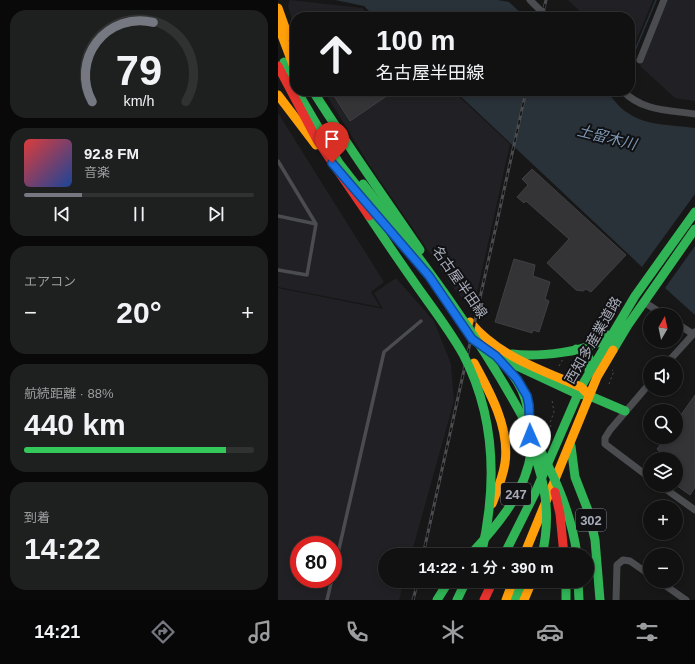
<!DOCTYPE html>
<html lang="ja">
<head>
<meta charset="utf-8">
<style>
  :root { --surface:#111; --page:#1e1f1f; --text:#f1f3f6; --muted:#9c9d9f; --line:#303131; --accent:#757880 }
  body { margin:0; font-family:Arial,"Noto Sans JP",sans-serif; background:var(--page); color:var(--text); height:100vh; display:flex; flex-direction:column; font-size:15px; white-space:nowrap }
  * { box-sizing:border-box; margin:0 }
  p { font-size:13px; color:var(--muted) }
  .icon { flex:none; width:22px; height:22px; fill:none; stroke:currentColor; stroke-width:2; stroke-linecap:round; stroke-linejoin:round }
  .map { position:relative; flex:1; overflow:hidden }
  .details { display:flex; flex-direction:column; gap:10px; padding:10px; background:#090909; width:278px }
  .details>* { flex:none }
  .banner { position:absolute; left:12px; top:12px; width:345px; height:84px; border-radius:16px; box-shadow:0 2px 6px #0003,0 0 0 1px var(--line); background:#111; color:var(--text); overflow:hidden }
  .needle { width:26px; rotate:9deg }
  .controls { position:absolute; left:365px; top:308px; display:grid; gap:8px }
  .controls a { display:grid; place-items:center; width:40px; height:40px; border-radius:50%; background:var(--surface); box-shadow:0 2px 6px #0003,0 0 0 1px var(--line); font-size:20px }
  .speed { position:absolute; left:12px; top:536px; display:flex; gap:8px; font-size:20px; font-weight:700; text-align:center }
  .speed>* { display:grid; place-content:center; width:52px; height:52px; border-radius:50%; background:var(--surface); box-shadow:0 2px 6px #0003,0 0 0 1px var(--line); line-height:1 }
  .speed .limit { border:6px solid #d22; background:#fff; color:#111 }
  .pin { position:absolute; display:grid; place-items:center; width:34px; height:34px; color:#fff; margin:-41px -17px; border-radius:50% 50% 50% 0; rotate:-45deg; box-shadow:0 0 4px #0007 }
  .pin .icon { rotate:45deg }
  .me { position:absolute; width:44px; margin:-22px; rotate:359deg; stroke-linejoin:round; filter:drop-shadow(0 0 3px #0008) }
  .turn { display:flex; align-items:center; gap:14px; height:84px; padding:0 20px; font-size:18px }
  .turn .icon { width:52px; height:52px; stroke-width:2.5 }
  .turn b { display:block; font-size:28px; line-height:34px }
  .big { font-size:30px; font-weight:600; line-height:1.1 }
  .details .widget { flex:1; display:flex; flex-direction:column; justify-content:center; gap:6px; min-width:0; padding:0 14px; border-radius:16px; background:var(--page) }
  .details .dial { align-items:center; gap:0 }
  .dial svg { height:104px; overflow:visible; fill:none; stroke:var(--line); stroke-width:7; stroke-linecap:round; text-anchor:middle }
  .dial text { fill:var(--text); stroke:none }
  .song { display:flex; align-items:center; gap:12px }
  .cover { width:48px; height:48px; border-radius:6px; background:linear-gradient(135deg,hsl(0 70% 55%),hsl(220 70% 35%)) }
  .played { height:4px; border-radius:2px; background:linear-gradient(90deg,var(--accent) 25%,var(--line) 25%) }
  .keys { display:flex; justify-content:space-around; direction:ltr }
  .heat { display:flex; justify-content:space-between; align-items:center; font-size:22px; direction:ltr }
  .charge { height:6px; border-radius:3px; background:linear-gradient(90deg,#34c759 88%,var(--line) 0) }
  .trip { position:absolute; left:100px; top:548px; width:216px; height:40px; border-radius:20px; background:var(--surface); box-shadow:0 2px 6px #0003,0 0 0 1px var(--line); font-weight:600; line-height:40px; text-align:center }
  .tab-bar { display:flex; height:64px; justify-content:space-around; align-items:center; background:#070707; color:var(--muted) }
  .tab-bar .icon { width:28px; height:28px }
  .tab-bar .selected { color:var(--accent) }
  .tab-bar b { font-size:18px; color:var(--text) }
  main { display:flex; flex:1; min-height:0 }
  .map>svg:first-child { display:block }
  .built { fill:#212024; fill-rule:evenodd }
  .water { fill:#293139 }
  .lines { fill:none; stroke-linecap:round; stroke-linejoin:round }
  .stream { stroke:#293139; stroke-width:1.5 }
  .building { fill:#343437; stroke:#3f4043 }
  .path { stroke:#4d4e51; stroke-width:1; stroke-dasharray:2 3; stroke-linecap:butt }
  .lane { stroke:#4a4c50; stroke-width:3.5 }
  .street { stroke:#4a4c50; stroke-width:7 }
  .fast { stroke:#30b455; stroke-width:9 }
  .slow { stroke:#ff9f0a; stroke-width:9 }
  .jam { stroke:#e5322d; stroke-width:9 }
  .rail-casing { stroke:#4a4c4f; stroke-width:3 }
  .rail { stroke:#111113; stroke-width:1.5; stroke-dasharray:4.5; stroke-linecap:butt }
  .fast-bridge { stroke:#30b455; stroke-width:9 }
  .jam-bridge { stroke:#e5322d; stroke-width:9 }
  .route-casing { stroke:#114b97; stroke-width:10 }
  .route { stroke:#1a73e8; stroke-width:7 }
  .labels { text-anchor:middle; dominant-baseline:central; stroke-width:4; stroke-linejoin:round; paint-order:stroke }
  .shield { fill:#111113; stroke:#7a7e86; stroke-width:1 }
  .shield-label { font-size:13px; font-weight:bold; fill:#a7acb8 }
  .street-label { font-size:14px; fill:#a7acb8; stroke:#111113 }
  .water-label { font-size:15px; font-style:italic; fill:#7d98b4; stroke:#111113 }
</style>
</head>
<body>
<main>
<section class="details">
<div class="widget dial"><svg viewBox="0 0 100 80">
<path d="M14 69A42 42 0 1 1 86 69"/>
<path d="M14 69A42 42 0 0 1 61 8" stroke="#757880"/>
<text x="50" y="56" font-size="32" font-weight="700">79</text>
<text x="50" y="72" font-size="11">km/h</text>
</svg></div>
<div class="widget">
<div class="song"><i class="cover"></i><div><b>92.8 FM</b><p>音楽</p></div></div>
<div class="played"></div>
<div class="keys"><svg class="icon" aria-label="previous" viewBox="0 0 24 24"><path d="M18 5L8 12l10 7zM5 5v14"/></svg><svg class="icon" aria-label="pause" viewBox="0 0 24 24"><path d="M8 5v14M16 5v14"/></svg><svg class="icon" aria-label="next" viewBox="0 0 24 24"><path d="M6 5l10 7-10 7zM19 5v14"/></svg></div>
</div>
<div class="widget"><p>エアコン</p>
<div class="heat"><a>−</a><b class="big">20°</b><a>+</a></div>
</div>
<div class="widget"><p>航続距離 · 88%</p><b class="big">440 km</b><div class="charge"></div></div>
<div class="widget"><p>到着</p><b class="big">14:22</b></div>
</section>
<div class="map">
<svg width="417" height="600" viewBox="0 0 417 600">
  <rect width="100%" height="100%" fill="#171717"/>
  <path class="built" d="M12 0 84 8 94 17H17V29L10 6Z
    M290 0H375L352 56V17H308Z
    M390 0H417V101L397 98 362 66Z
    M46 91H175L232 144 195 311 177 290 90 163Z
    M0 113 106 282 93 292 102 307 0 287Z
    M118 278 156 321 173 364 176 401 133 555H107V581H126L121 600H0V288L105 309 96 293ZM21 545H55V579H21Z"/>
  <path class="water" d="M57 0H220L231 2 247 17H97L86 6Z
    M177 91H328C335 98 341 108 350 113 368 126 396 125 417 128V194L364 267Z
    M417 246V315L387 288Z"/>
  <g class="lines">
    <path class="stream" d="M353 60 378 0"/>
  </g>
  <path class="building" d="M53 91H116L72 121Z
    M254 169 348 255 313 292 308 289 305 291 298 290 269 263 291 239 248 201 246 203 239 197 250 185 244 179Z
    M236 259 257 265 255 276 272 282 267 299 271 301 261 332 255 330 254 333 217 322Z
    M417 395V487L412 495 398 485V459H381L384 454 379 449 388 437H398V422Z"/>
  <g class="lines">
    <path class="path" d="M281 366 285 359
      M331 384 336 371 334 370
      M273 427 272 423 276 412 274 400"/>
    <path class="lane" d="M0 161 38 224
      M0 216 38 224 29 275 0 270
      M55 575 106 352 143 321
      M49 600 54 579"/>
    <path class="street" d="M252 0 269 17
      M362 60 386 0
      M345 91C364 111 390 110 417 114
      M366 302 386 315
      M398 323 415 334
      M389 363 417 332
      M372 383 332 430 327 438V444L372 478
      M382 485 417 510
      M381 581 408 600
      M338 600 339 565 345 560 352 561 372 575"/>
    <path class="fast" d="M6 62 17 87
      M19 91 61 163 89 199
      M35 91C69 145 106 197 142 250
      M81 194 127 248
      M298 349C310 352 314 359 311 371
      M335 350 350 325 417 229
      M234 354C256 357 315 353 330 335
      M220 357 299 394 309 395
      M312 396 347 411
      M293 446 297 477 311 513 317 540 322 600
      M192 555C219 526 248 492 253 452 254 445 252 438 252 431 251 397 242 380 218 356
      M226 555 257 493 303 387 357 296 417 212
      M288 581V600
      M300 581 301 600
      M159 600 171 581
      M179 600 188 581
      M237 600 244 581"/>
    <path class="slow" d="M0 8 10 36
      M0 25 17 70
      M0 95 38 145
      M192 322C220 356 263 370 303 387L309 393
      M196 363C212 392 232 428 227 463 225 477 219 491 214 504
      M246 555 319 377 335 350
      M228 600 235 581
      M246 600 254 581"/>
    <path class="jam" d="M206 600 215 581"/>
    <g class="rail-casing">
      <path id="rail" d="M264 17 268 0
        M145 555 248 91
        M135 600 140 581"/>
    </g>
    <use href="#rail" class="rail"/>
    <path class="fast-bridge" d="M85 184C145 262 205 341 251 429 273 469 293 509 299 555
      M91 216C107 240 124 265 141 289 156 310 172 331 185 354 218 417 219 487 203 555
      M254 448C268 484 273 517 264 555"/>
    <path class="jam-bridge" d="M0 66 39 140 91 216
      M277 492 282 514 286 555"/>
  </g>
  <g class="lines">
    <g class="route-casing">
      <path id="route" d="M54 163 151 276 194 339 218 356 239 379 249 396 251 405 252 436"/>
    </g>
    <use href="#route" class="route"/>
  </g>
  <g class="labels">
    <g class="shield">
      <rect x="223" y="483" width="30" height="22" rx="3"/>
      <rect x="298" y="509" width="30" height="22" rx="3"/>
    </g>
    <g class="shield-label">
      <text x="238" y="494">247</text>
      <text x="313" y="520">302</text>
    </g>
    <g class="street-label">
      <text transform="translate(182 282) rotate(55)">名古屋半田線</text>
      <text transform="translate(315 340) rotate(-60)">西知多産業道路</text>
    </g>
    <g class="water-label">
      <text transform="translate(329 137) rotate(14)">土留木川</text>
    </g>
  </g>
</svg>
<div class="controls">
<a><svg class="needle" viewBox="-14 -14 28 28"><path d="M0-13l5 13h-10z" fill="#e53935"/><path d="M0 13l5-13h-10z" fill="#9c9d9f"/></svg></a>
<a><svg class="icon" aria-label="sound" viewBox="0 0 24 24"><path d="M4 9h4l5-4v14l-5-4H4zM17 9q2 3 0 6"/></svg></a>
<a><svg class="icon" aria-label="search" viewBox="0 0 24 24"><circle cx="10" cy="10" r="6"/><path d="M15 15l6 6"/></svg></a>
<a><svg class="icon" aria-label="layers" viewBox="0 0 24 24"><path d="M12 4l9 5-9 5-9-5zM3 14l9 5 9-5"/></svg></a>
<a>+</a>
<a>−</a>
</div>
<div class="speed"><div class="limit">80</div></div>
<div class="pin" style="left:54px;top:163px;background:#d93025"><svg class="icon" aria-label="arrive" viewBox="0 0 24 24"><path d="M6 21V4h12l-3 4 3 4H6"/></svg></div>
<svg class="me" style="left:252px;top:436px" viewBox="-20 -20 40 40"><circle r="19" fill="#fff"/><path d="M0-13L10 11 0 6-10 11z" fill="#1a73e8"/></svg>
<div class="trip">14:22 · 1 分 · 390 m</div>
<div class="banner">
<div class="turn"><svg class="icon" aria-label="ahead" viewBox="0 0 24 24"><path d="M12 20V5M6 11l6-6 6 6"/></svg><div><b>100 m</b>名古屋半田線</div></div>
</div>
</div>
</main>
<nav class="tab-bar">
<b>14:21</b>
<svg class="icon selected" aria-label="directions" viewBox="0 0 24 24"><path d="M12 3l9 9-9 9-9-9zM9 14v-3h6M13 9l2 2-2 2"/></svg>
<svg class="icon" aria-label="music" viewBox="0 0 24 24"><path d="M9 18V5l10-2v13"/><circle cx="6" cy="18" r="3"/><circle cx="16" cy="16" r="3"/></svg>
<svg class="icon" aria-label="phone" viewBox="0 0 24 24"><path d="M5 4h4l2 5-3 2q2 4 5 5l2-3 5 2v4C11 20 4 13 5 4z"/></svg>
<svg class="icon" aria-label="climate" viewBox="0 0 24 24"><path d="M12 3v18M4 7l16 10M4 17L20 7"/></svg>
<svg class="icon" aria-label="car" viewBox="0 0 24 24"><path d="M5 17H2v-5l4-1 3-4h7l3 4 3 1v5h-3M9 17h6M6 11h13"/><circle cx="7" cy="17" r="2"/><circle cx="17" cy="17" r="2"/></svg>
<svg class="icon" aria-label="filters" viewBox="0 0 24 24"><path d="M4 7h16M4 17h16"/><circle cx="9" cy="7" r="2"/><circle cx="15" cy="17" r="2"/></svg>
</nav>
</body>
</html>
